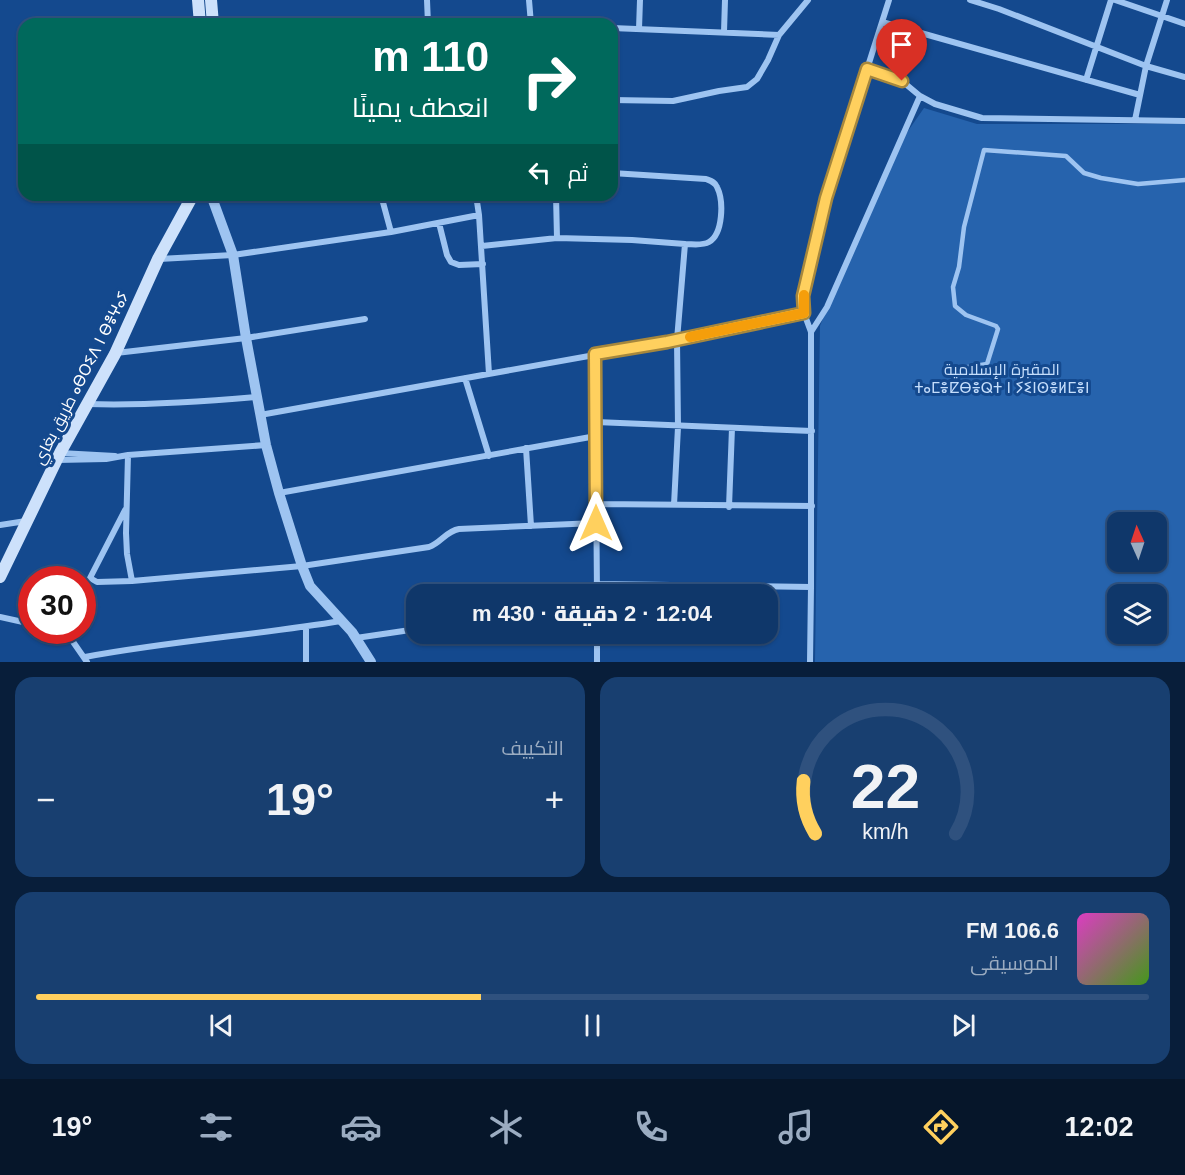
<!DOCTYPE html>
<html lang="ar">
<head>
<meta charset="utf-8">
<style>
  :root { --surface:#0f376a; --page:#183f70; --text:#f1f3f6; --muted:#9bacc1; --line:#2f517e; --accent:#ffd05e }
  body { margin:0; font-family:Helvetica,Cairo,"Noto Sans Tifinagh",sans-serif; background:var(--page); color:var(--text); direction:rtl; height:100vh; display:flex; flex-direction:column; font-size:22px; white-space:nowrap }
  * { box-sizing:border-box; margin:0 }
  p { font-size:20px; color:var(--muted) }
  .icon { flex:none; width:33px; height:33px; fill:none; stroke:currentColor; stroke-width:2; stroke-linecap:round; stroke-linejoin:round }
  .map { position:relative; height:662px; overflow:hidden; direction:ltr }
  .panel { display:flex; flex-direction:column; gap:15px; padding:15px; background:#081e3a; flex:1 }
  .panel>* { flex:none }
  .banner { position:absolute; left:18px; top:18px; width:600px; height:183px; border-radius:18px; box-shadow:0 2px 4px #0004,0 0 0 2px var(--line); direction:rtl; background:#00695c; color:#fff; overflow:hidden }
  .needle { width:39px; rotate:357deg }
  .tools { position:absolute; left:1107px; top:512px; display:grid; gap:12px }
  .tools a { display:grid; place-items:center; width:60px; height:60px; border-radius:12px; background:var(--surface); box-shadow:0 2px 4px #0004,0 0 0 2px var(--line); font-size:30px }
  .speed { position:absolute; left:18px; top:566px; display:flex; gap:12px; font-size:30px; font-weight:700; text-align:center }
  .speed>* { display:grid; place-content:center; width:78px; height:78px; border-radius:50%; background:var(--surface); box-shadow:0 2px 4px #0004,0 0 0 2px var(--line); line-height:1 }
  .speed .limit { border:9px solid #d22; background:#fff; color:#111 }
  .pin { position:absolute; display:grid; place-items:center; width:51px; height:51px; color:#fff; margin:-62px -26px; border-radius:50% 50% 50% 0; rotate:-45deg; box-shadow:0 0 6px #0007 }
  .pin .icon { rotate:45deg }
  .me { position:absolute; width:66px; margin:-33px; rotate:0deg; stroke-linejoin:round; filter:drop-shadow(0 0 4px #0008) }
  .turn { display:flex; align-items:center; gap:21px; height:126px; padding:0 30px; font-size:27px }
  .turn .icon { width:78px; height:78px; stroke-width:2.5 }
  .turn b { display:block; font-size:42px; line-height:51px }
  .then { display:flex; align-items:center; height:57px; padding:0 30px; background:#0003; gap:12px; font-size:22px }
  .big { font-size:45px; font-weight:800; line-height:1.1 }
  .panel .tile { flex:1; display:flex; flex-direction:column; justify-content:center; gap:9px; min-width:0; padding:0 21px; border-radius:18px; background:var(--page) }
  .panel .dial { align-items:center; gap:0 }
  .dial svg { height:156px; overflow:visible; fill:none; stroke:var(--line); stroke-width:7; stroke-linecap:round; text-anchor:middle }
  .dial text { fill:var(--text); stroke:none }
  .song { display:flex; align-items:center; gap:18px }
  .cover { width:72px; height:72px; border-radius:9px; background:linear-gradient(135deg,hsl(310 70% 55%),hsl(100 70% 35%)) }
  .played { height:6px; border-radius:3px; background:linear-gradient(90deg,var(--accent) 40%,var(--line) 40%) }
  .keys { display:flex; justify-content:space-around; direction:ltr }
  .heat { display:flex; justify-content:space-between; align-items:center; font-size:33px; direction:ltr }
  .panel .tiles { flex:1; display:grid; gap:15px; grid-template-columns:1fr 1fr }
  .tile:last-child { grid-column:span 2 }
  .trip { position:absolute; left:406px; top:584px; width:372px; height:60px; border-radius:18px; background:var(--surface); box-shadow:0 2px 4px #0004,0 0 0 2px var(--line); font-weight:800; line-height:60px; text-align:center; direction:rtl }
  .menu { display:flex; height:96px; justify-content:space-around; align-items:center; background:#06162a; color:var(--muted) }
  .menu .icon { width:42px; height:42px }
  .menu .current { color:var(--accent) }
  .menu b { font-size:27px; color:var(--text) }
  .map>svg:first-child { display:block }
  .green { fill:#2663ad; fill-rule:evenodd }
  .lines { fill:none; stroke-linecap:round; stroke-linejoin:round }
  .service { stroke:#9ec4f1; stroke-width:4.5 }
  .minor { stroke:#9ec4f1; stroke-width:6 }
  .tertiary { stroke:#9ec4f1; stroke-width:10 }
  .secondary { stroke:#cde1fb; stroke-width:12 }
  .route-casing { stroke:#a6873d; stroke-width:15 }
  .route { stroke:#ffd05e; stroke-width:10 }
  .slow { stroke:#f59e0b; stroke-width:10 }
  .labels { text-anchor:middle; dominant-baseline:central; stroke-width:6; stroke-linejoin:round; paint-order:stroke }
  .park-label { font-size:16px; fill:#c5defc; stroke:#14498e }
  .street-label { font-size:16px; fill:#fff; stroke:#14498e }
</style>
</head>
<body>
<div class="map">
<svg width="1185" height="662" viewBox="0 0 1185 662">
  <rect width="100%" height="100%" fill="#14498e"/>
  <path class="green" d="M924 108 977 124H1185V662H815L820 326 850 249 901 141ZM1118 522H1156V561H1118ZM1118 594H1156V633H1118Z"/>
  <g class="lines">
    <path class="service" d="M962 368 987 364 998 329 996 326 966 315 955 306 953 287 959 267 964 227 984 150 1066 156 1084 173 1101 178 1138 184 1185 180"/>
    <path class="minor" d="M427 0 428 24
      M529 0 531 24
      M970 0 999 9 1146 66 1185 77
      M1115 0 1185 24
      M882 22 1140 95
      M612 28 779 35 808 0
      M639 29 640 0
      M724 32 725 0
      M867 69 902 81 920 96
      M1086 80 1111 0
      M612 100 673 101 719 91 747 87 757 79 768 60 779 35
      M1135 120 1146 66 1167 0
      M612 173 706 179C711 181 715 182 717 187 724 201 723 234 709 242 702 246 693 244 685 244
      M381 195 391 232
      M476 195 479 215
      M439 223 447 255 451 262 459 265 483 264
      M557 238 632 240 685 244 677 340 678 427 674 505
      M482 246 557 238 556 195
      M159 259 233 255 391 232 479 215 489 374
      M811 332 827 307 920 96 935 104 982 118 1185 121
      M116 353 246 338 365 319
      M595 354 597 594
      M465 378 489 456
      M87 404C144 406 200 402 257 397
      M260 415 667 342 804 313
      M596 422 812 431
      M526 448 531 526
      M60 453 115 456
      M128 455 126 533 127 554 132 581 302 566 429 547C441 543 446 531 459 529L596 523
      M57 460 106 459 128 455 266 445
      M279 493 596 436
      M596 504 812 506
      M729 507 732 428
      M125 510 90 578 97 582 132 581
      M0 525 26 521
      M596 584 811 587
      M0 617 32 624
      M306 627V662
      M55 630 66 633 69 636 87 662
      M356 638 417 629
      M85 657C170 641 256 635 341 621
      M597 662V633
      M810 662 811 587V332L804 313 803 296 826 198 889 0"/>
    <path class="tertiary" d="M211 195 233 255 246 338 266 445 279 493 302 566 310 586 352 632 371 662"/>
    <path class="secondary" d="M198 0 200 24
      M211 0 213 24
      M0 577 60 453 115 354 158 259 193 195"/>
  </g>
  <g class="lines">
    <g class="route-casing">
      <path id="route" d="M596 523 595 354 667 342 804 313 803 296 826 198 867 69 902 81"/>
    </g>
    <use href="#route" class="route"/>
    <path class="slow" d="M690 337 804 313V295"/>
  </g>
  <g class="labels">
    <g class="park-label">
      <text x="1002" y="369">المقبرة الإسلامية<tspan x="1002" dy="18">ⵜⴰⵎⴻⵇⴱⴻⵕⵜ ⵏ ⵢⵉⵏⵙⴻⵍⵎⴻⵏ</tspan></text>
    </g>
    <g class="street-label">
      <text transform="translate(81 378) rotate(-63)">طريق بغاي ⴰⴱⵔⵉⴷ ⵏ ⴱⴻⵖⴰⵢ</text>
    </g>
  </g>
</svg>
<div class="tools">
<a><svg class="needle" viewBox="-14 -14 28 28"><path d="M0-13l5 13h-10z" fill="#e53935"/><path d="M0 13l5-13h-10z" fill="#9bacc1"/></svg></a>
<a><svg class="icon" aria-label="layers" viewBox="0 0 24 24"><path d="M12 4l9 5-9 5-9-5zM3 14l9 5 9-5"/></svg></a>
</div>
<div class="speed"><div class="limit">30</div></div>
<div class="pin" style="left:902px;top:81px;background:#d93025"><svg class="icon" aria-label="arrive" viewBox="0 0 24 24"><path d="M6 21V4h12l-3 4 3 4H6"/></svg></div>
<svg class="me" style="left:596px;top:523px" viewBox="-20 -20 40 40"><path d="M0-17L14 15 0 8-14 15z" fill="#ffd05e" stroke="#fff" stroke-width="4"/></svg>
<div class="trip">12:04 · 2 دقيقة · 430 m</div>
<div class="banner">
<div class="turn"><svg class="icon" aria-label="right" viewBox="0 0 24 24"><path d="M7 20v-9h11M14 6l5 5-5 5"/></svg><div><b>110 m</b>انعطف يمينًا</div></div>
<div class="then">ثم<svg class="icon" aria-label="left" viewBox="0 0 24 24"><path d="M17 20v-9H6M10 6l-5 5 5 5"/></svg></div>
</div>
</div>
<section class="panel">
<div class="tiles">
<div class="tile dial"><svg viewBox="0 0 100 80">
<path d="M14 69A42 42 0 1 1 86 69"/>
<path d="M14 69A42 42 0 0 1 8 42" stroke="#ffd05e"/>
<text x="50" y="56" font-size="32" font-weight="700">22</text>
<text x="50" y="72" font-size="11">km/h</text>
</svg></div>
<div class="tile"><p>التكييف</p>
<div class="heat"><a>−</a><b class="big">19°</b><a>+</a></div>
</div>
<div class="tile">
<div class="song"><i class="cover"></i><div><b>106.6 FM</b><p>الموسيقى</p></div></div>
<div class="played"></div>
<div class="keys"><svg class="icon" aria-label="previous" viewBox="0 0 24 24"><path d="M18 5L8 12l10 7zM5 5v14"/></svg><svg class="icon" aria-label="pause" viewBox="0 0 24 24"><path d="M8 5v14M16 5v14"/></svg><svg class="icon" aria-label="next" viewBox="0 0 24 24"><path d="M6 5l10 7-10 7zM19 5v14"/></svg></div>
</div>
</div>
</section>
<nav class="menu">
<b>12:02</b>
<svg class="icon current" aria-label="directions" viewBox="0 0 24 24"><path d="M12 3l9 9-9 9-9-9zM9 14v-3h6M13 9l2 2-2 2"/></svg>
<svg class="icon" aria-label="music" viewBox="0 0 24 24"><path d="M9 18V5l10-2v13"/><circle cx="6" cy="18" r="3"/><circle cx="16" cy="16" r="3"/></svg>
<svg class="icon" aria-label="phone" viewBox="0 0 24 24"><path d="M5 4h4l2 5-3 2q2 4 5 5l2-3 5 2v4C11 20 4 13 5 4z"/></svg>
<svg class="icon" aria-label="climate" viewBox="0 0 24 24"><path d="M12 3v18M4 7l16 10M4 17L20 7"/></svg>
<svg class="icon" aria-label="car" viewBox="0 0 24 24"><path d="M5 17H2v-5l4-1 3-4h7l3 4 3 1v5h-3M9 17h6M6 11h13"/><circle cx="7" cy="17" r="2"/><circle cx="17" cy="17" r="2"/></svg>
<svg class="icon" aria-label="filters" viewBox="0 0 24 24"><path d="M4 7h16M4 17h16"/><circle cx="9" cy="7" r="2"/><circle cx="15" cy="17" r="2"/></svg>
<b>19°</b>
</nav>
</body>
</html>
